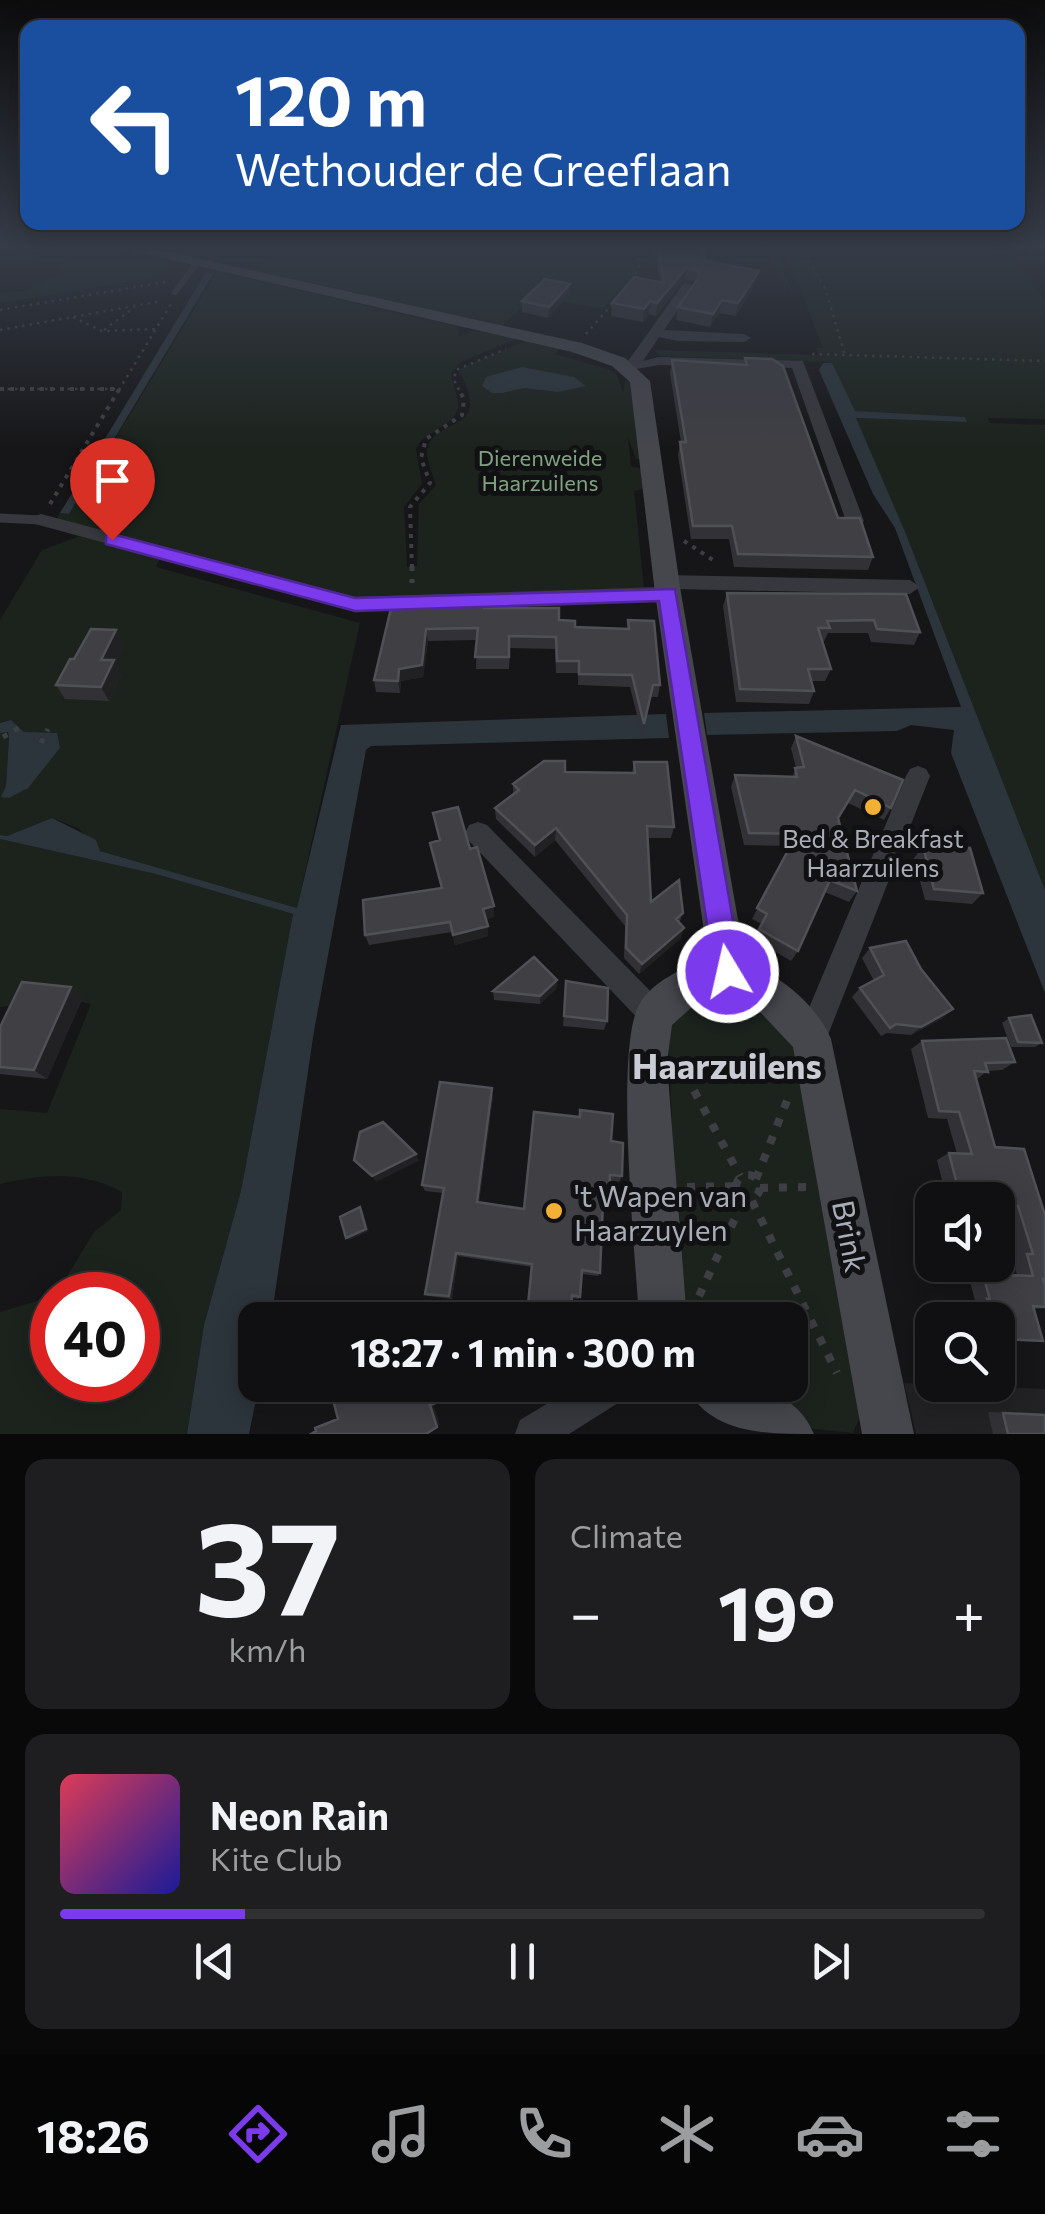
<!DOCTYPE html>
<html lang="en">
<head>
<meta charset="utf-8">
<style>
  :root { --surface:#101012; --page:#1e1e20; --text:#f1f3f6; --muted:#9c9d9f; --line:#303032; --accent:#7c3aed }
  body { margin:0; font-family:Commissioner,sans-serif; background:var(--page); color:var(--text); height:100vh; display:flex; flex-direction:column; font-size:38px; white-space:nowrap }
  * { box-sizing:border-box; margin:0 }
  p { font-size:32px; color:var(--muted) }
  .icon { flex:none; width:55px; height:55px; fill:none; stroke:currentColor; stroke-width:2; stroke-linecap:round; stroke-linejoin:round }
  .map { position:relative; height:1434px; overflow:hidden }
  .side { display:flex; flex-direction:column; gap:25px; padding:25px; background:#09090a; flex:1 }
  .side>* { flex:none }
  .guide { position:absolute; left:20px; top:20px; width:1005px; height:210px; border-radius:20px; box-shadow:0 5px 25px #0003,0 0 0 2px var(--line); background:#1a4fa0; color:#fff; overflow:hidden }
  .buttons { position:absolute; left:915px; top:1182px; display:grid; gap:20px }
  .buttons a { display:grid; place-items:center; width:100px; height:100px; border-radius:20px; background:var(--surface); box-shadow:0 5px 25px #0003,0 0 0 2px var(--line); font-size:50px }
  .speed { position:absolute; left:30px; top:1272px; display:flex; gap:20px; font-size:50px; font-weight:700; text-align:center }
  .speed>* { display:grid; place-content:center; width:130px; height:130px; border-radius:50%; background:var(--surface); box-shadow:0 5px 25px #0003,0 0 0 2px var(--line); line-height:1 }
  .speed .limit { border:15px solid #d22; background:#fff; color:#111 }
  .pin { position:absolute; display:grid; place-items:center; width:85px; height:85px; color:#fff; margin:-102px -42px; border-radius:50% 50% 50% 0; rotate:-45deg; box-shadow:0 0 10px #0007 }
  .pin .icon { rotate:45deg }
  .me { position:absolute; width:110px; margin:-55px; rotate:351deg; stroke-linejoin:round; filter:drop-shadow(0 0 8px #0008) }
  .turn { display:flex; align-items:center; gap:35px; height:210px; padding:0 50px; font-size:45px }
  .turn .icon { width:130px; height:130px; stroke-width:2.5 }
  .turn b { display:block; font-size:70px; line-height:85px }
  .big { font-size:75px; font-weight:700; line-height:1.1 }
  .side .tile { flex:1; display:flex; flex-direction:column; justify-content:center; gap:15px; min-width:0; padding:0 35px; border-radius:20px; background:var(--page) }
  .side .dial { align-items:center; gap:0 }
  .dial b { font-size:130px; line-height:1 }
  .song { display:flex; align-items:center; gap:30px }
  .cover { width:120px; height:120px; border-radius:15px; background:linear-gradient(135deg,hsl(350 70% 55%),hsl(240 70% 35%)) }
  .played { height:10px; border-radius:5px; background:linear-gradient(90deg,var(--accent) 20%,var(--line) 20%) }
  .keys { display:flex; justify-content:space-around; direction:ltr }
  .heat { display:flex; justify-content:space-between; align-items:center; font-size:55px; direction:ltr }
  .side .tiles { flex:1; display:grid; gap:25px; grid-template-columns:1fr 1fr }
  .tile:last-child { grid-column:span 2 }
  .trip { position:absolute; left:238px; top:1302px; width:570px; height:100px; border-radius:20px; background:var(--surface); box-shadow:0 5px 25px #0003,0 0 0 2px var(--line); font-weight:700; line-height:100px; text-align:center }
  .tab-bar { display:flex; height:160px; justify-content:space-around; align-items:center; background:#060607; color:var(--muted) }
  .tab-bar .icon { width:70px; height:70px }
  .tab-bar .selected { color:var(--accent) }
  .tab-bar b { font-size:45px; color:var(--text) }
  .map>svg:first-child { display:block }
  .built { fill:#222225 }
  .green { fill:#1c231d; fill-rule:evenodd }
  .water { fill:#2c353c }
  .lines { fill:none; stroke-linecap:round; stroke-linejoin:round }
  .path-far4 { stroke:#3d3f44; stroke-width:2.5; stroke-dasharray:2.5 5; stroke-linecap:butt }
  .path-far3 { stroke:#3d3f44; stroke-width:4; stroke-dasharray:4 6; stroke-linecap:butt }
  .path-far2 { stroke:#3d3f44; stroke-width:5; stroke-dasharray:5 8; stroke-linecap:butt }
  .path-far1 { stroke:#3d3f44; stroke-width:6; stroke-dasharray:6 9; stroke-linecap:butt }
  .path { stroke:#3d3f44; stroke-width:8; stroke-dasharray:8 11; stroke-linecap:butt }
  .lane-far1 { stroke:#37383d; stroke-width:6 }
  .lane { stroke:#37383d; stroke-width:9 }
  .street { fill:#37383d; fill-rule:evenodd }
  .secondary { fill:#45474d; fill-rule:evenodd }
  .wall { fill:#323236 }
  .shaded-wall { fill:#212124 }
  .building { fill:#3f3f44; stroke:#4f5156; stroke-width:2.5 }
  .route { fill:#7c3aed; stroke:#51269a; stroke-width:2.5 }
  .poi-dot { fill:#f2b134; stroke:#111113; stroke-width:4 }
  .labels { text-anchor:middle; dominant-baseline:central; stroke-width:10; stroke-linejoin:round; paint-order:stroke }
  .far-park-label { font-size:22px; fill:#7fa381; stroke:#111113 }
  .poi-label { font-size:25px; fill:#a8adb8; stroke:#111113 }
  .near-poi-label { font-size:30px; fill:#a8adb8; stroke:#111113; text-anchor:start }
  .near-street-label { font-size:30px; fill:#a8adb8; stroke:#111113 }
  .near-quarter-label { font-size:35px; font-weight:bold; fill:#c9ccd4; stroke:#111113 }
</style>
</head>
<body>
<div class="map">
<svg width="1045" height="1434" viewBox="0 0 1045 1434">
  <rect width="100%" height="100%" fill="#161618"/>
  <path class="built" d="M904 1383 1045 1389V1434H916Z"/>
  <path class="green" d="M289 248H634L635 271 603 309 534 296 500 328C418 309 338 286 255 271Z
    M769 248H1000L1045 300V419L988 418 990 423 1045 425V890L906 534 855 418 966 422 854 411 832 364 827 362 659 356 655 350 818 355 816 348H823L786 254 779 255 793 293 779 278Z
    M143 258 173 265 157 277 0 303V293L30 290 36 283 65 273 58 266 90 259 93 264 112 259 138 262Z
    M217 272 455 326 459 329 458 337 474 331 518 338 461 362 451 374C452 385 460 398 458 408 454 428 424 430 416 449L422 484 404 507 407 567 417 566 419 504 436 485C433 474 424 457 428 446 439 416 493 433 459 371L463 367 528 340 560 348 555 354 610 370 617 375 623 392 625 381H635L643 459H636L628 437 631 466 643 469 646 488 634 491 644 588 359 599 55 521 60 513 69 514Z
    M80 536 160 558 156 567 360 623 297 908 100 851 78 828 52 818 7 836 0 835V733L8 732 9 738 6 786 2 796 10 798 24 732 11 720 0 723V620L42 550Z
    M0 839 156 874 293 914 241 1191 204 1325 187 1434H0V1312L37 1301 68 1275 94 1232 121 1210 122 1192C81 1170 44 1174 0 1184V1109L47 1113 91 1004 81 1002 82 997 0 1007ZM52 1295H138V1380H52Z
    M723 980 795 1024 868 1397 853 1433 806 1428 733 1385H790V1320H680L669 1050 672 1013Z"/>
  <path class="water" d="M206 272 213 274 69 514 60 513Z
    M823 363H832L855 411 965 417 967 422 856 418 906 534 1045 890V993L951 753 954 730 911 725 897 731 707 735 704 713 961 707 895 528 873 494 819 370Z
    M522 367 574 377 586 386 558 392 524 388 502 393H492L482 386 486 377Z
    M666 714 669 738 371 746 366 750 314 1031 271 1320H255V1385H259L249 1434H187L204 1325 241 1191 293 914 156 874 0 839V835L7 836 52 818 96 840 100 851 297 908 341 725Z
    M11 720 24 732 57 733 60 748 28 788 9 798 1 797 6 786 9 738 8 732 0 733V723Z"/>
  <g class="lines">
    <path class="path-far4" d="M800 248 825 288 845 355
      M632 281 639 265 637 248
      M0 310 165 282
      M73 317 102 331 156 329
      M0 330 162 301
      M104 330 135 307
      M586 334 615 301
      M812 354 1045 361
      M0 389H120
      M119 390 171 304
      M459 390 454 380 456 370 506 349"/>
    <path class="path-far3" d="M0 389H120
      M50 504 120 388
      M684 541 716 562
      M412 568 410 507 430 483 421 458 426 439 462 415 464 399 458 388"/>
    <path class="path-far2" d="M412 566V583
      M3 737 22 726
      M41 743 48 729"/>
    <path class="path-far1" d="M681 1066 687 1077"/>
    <path class="path" d="M685 1074 740 1176
      M736 1187a12 12 0 1 1 24 0a12 12 0 1 1-24 0Z
      M756 1179 788 1098
      M687 1187 736 1186
      M760 1188 807 1187
      M752 1201 837 1373
      M699 1296 744 1199"/>
    <path class="lane-far1" d="M175 292 197 263"/>
    <path class="lane" d="M0 518 41 520"/>
    <path class="street" d="M684 283 695 286 664 330 744 334 751 338 744 342 678 341 659 337 643 361 659 357 803 361 864 521 861 525H849L846 521 792 368 659 365 625 371 623 368Z
      M41 514 355 597 660 587 657 582 660 577 667 575 910 580 920 587 910 594 675 589V598L668 600 355 611 35 524V516Z
      M918 766 926 769 930 776 822 1050 811 1054 800 1050 796 1039 906 776 910 769Z
      M478 822 487 825 664 1005 669 1015 664 1025 654 1030 644 1025 469 841 465 833 469 825Z
      M578 1385H632L626 1398 569 1434H515L520 1420Z"/>
    <path class="secondary" d="M120 248H150L582 343 625 358 650 381 681 593 745 960C780 977 815 1002 831 1039L914 1434H862L793 1047 761 1013 726 990 702 998 672 1025 667 1063 687 1320H639C636 1258 614 1051 639 1005 651 982 684 967 708 959L655 593 630 382 612 366 572 352Z
      M686 1385C734 1385 792 1381 814 1434 765 1434 708 1434 686 1385Z"/>
  </g>
  <path class="wall" d="M656 248H702L706 261 759 271 756 283 736 316 719 313 710 327 676 320 678 307 695 282 685 279 656 316 649 314 643 322 611 316 612 303 660 282 655 254Z
    M570 294 548 318 522 312V301Z
    M745 358 838 518 873 557 868 570 734 567 729 539H691L678 455 680 442H681L670 373 672 360 744 364Z
    M727 593 906 594 920 632 914 645 871 642 868 633H828L824 641H822L831 669 825 681H811L814 691 809 704 736 702 723 606Z
    M391 608H485L559 620 575 627 627 629 628 620 660 685 658 697H651L642 736 630 687 578 685V673H556L555 649 510 648 509 669H476L477 640 428 641 423 677 401 681 400 693 376 692 374 680Z
    M116 630 124 644 115 662 122 674 109 701 65 699 56 685 74 659Z
    M796 736 891 808 884 820 848 803 838 818 857 891 849 902 825 892 798 951 791 961 754 939 762 924 752 919 790 846 744 845 731 787 735 775 792 777 796 768 791 748Z
    M634 762 674 827 671 838H648L651 902 683 913 679 923 681 938 639 974 624 958 625 926 555 840 535 857 496 819 495 808 513 794V784L565 772 632 773Z
    M433 813 470 849 494 906V917L486 919 488 936 455 945 452 932 369 945 365 935 441 888 430 843 439 841Z
    M923 846 983 893 972 904 925 900 914 858Z
    M870 948 943 1018 911 1035 887 1033 881 1036 852 997 860 988 874 981 862 958Z
    M557 980 556 989 540 1004 494 1000 493 991Z
    M566 981 607 1021 604 1030 563 1026Z
    M83 997 47 1079 0 1074V1027Z
    M1009 1018 1042 1043 1035 1047H1011L1002 1023Z
    M922 1041 1015 1062 1002 1070 987 1071 976 1080 995 1147 1045 1215V1308L1034 1309 1043 1341H998V1320H977L973 1301H975L969 1277 983 1274 1017 1275 1012 1258 1017 1256 1003 1211H998V1200H947L937 1160 949 1153 957 1154 947 1119 928 1118 911 1049Z
    M493 1096 479 1203 524 1209 579 1117 580 1110 611 1141 622 1176 619 1182 610 1181 609 1203 606 1208H603L600 1273 598 1276 582 1274 580 1297 578 1299 572 1298 536 1308 528 1307 532 1267 458 1256 452 1299 428 1296 425 1294 443 1193 425 1191 422 1185Z
    M988 1412 1045 1414V1434H993Z"/>
  <path class="shaded-wall" d="M687 267 685 279 656 316 657 303Z
    M759 271 756 283 736 316 738 303Z
    M570 284V294L548 318 549 307Z
    M722 300 719 313 710 327 713 314Z
    M650 301 649 314 643 322 644 309Z
    M426 629 428 641 423 677 401 681 400 693 398 681 399 669Z
    M116 630 124 644 115 662 122 674 109 701 101 687V660Z
    M556 828 555 840 535 857V845Z
    M494 906V917L484 920 483 909Z
    M488 926V936L455 945 453 935Z
    M684 928 681 938 639 974 642 964Z
    M557 980 556 989 540 1004V996Z
    M71 987 83 997 47 1079 34 1070Z
    M953 1009 943 1018 911 1035 921 1027Z
    M492 1088 493 1096 478 1208 477 1202Z
    M416 1154 419 1161 376 1182 372 1176Z
    M360 1207 362 1209 369 1231 349 1240 346 1238Z
    M456 1253 458 1256 452 1299 449 1296Z
    M433 1404 440 1425 426 1434 430 1405Z"/>
  <path class="building" d="M658 248H702L706 261 759 271 738 303 722 300 713 314 678 307 700 276 698 270 687 267 657 303 650 301 644 309 612 303 634 277 664 283Z
    M545 279 570 284 549 307 522 301Z
    M745 358 772 359 783 366 838 518H860L873 557 738 554 732 526H693L680 442H686L672 360 747 365Z
    M727 593 906 594 920 632 877 629 874 620 827 621 830 628H818L831 669H808L814 691 740 689Z
    M485 601 484 608H559V620L575 621V627L629 629 628 620 654 621 660 685H653L644 724 632 675 579 674V661H557L556 637 509 636V657H475L478 628 426 629 422 665 399 669 398 681 374 680 391 608H398L399 604Z
    M91 629 116 630 101 660H114L101 687 56 685 70 659H74Z
    M796 736 903 780 891 808 855 790 838 818 857 891 830 880 798 951 759 929 767 914 757 908 797 834 749 833 735 775 797 777 795 768 804 767Z
    M544 761H565V772L635 773 634 762H667L674 827 647 826 651 902 679 880 683 913 676 919 684 928 642 964 626 948 627 915 556 828 535 845 495 808 519 790 513 784Z
    M458 807 470 849 477 847 494 906 483 909 488 926 453 935 450 922 365 935 363 900 442 888 430 843 440 840 433 813Z
    M923 846 970 848 983 893 934 889Z
    M906 941 921 969 953 1009 921 1027 896 1024 890 1028 860 988 884 975 870 948Z
    M534 957 557 980 540 996 493 991Z
    M566 981 608 988 607 1021 564 1016Z
    M22 982 71 987 34 1070 0 1067V1027Z
    M1031 1015 1042 1043 1018 1042 1009 1018Z
    M1006 1038 1015 1062 985 1063 988 1072 974 1071 995 1147 1024 1149 1045 1215V1279H1043L1045 1285V1307L1033 1306 1043 1341 998 1339V1320H992L987 1299 990 1300 983 1274 1033 1276 1027 1254H1033L1018 1206 998 1205V1200H961L949 1153 972 1154 959 1112 939 1111 922 1041Z
    M440 1082 492 1088 477 1202 524 1209 534 1112 580 1117V1110L613 1114 611 1141 623 1143 622 1176 610 1175 609 1203 603 1202 600 1273 582 1270 580 1297 572 1295 570 1320H535L536 1306 528 1305 532 1264 456 1253 449 1296 425 1294 444 1188 422 1185Z
    M383 1122 416 1154 372 1176 354 1160 360 1132Z
    M360 1207 366 1229 346 1238 340 1217Z
    M352 1385H452L455 1396 430 1405 437 1427 426 1434H311L316 1431 315 1428 338 1419 332 1396Z
    M1003 1413 1045 1415V1434H1008Z"/>
  <linearGradient id="sky" x2="0" y2="1"><stop stop-color="#0c0c0d"/><stop offset="0.55" stop-color="#363c48"/><stop offset="1" stop-color="#363c48" stop-opacity="0"/></linearGradient>
  <rect width="1045" height="449" fill="url(#sky)"/>
  <path class="route" d="M112 534 355 598 675 589 742 972 738 981 728 985 718 981 714 972 659 601 355 611 106 544V535Z"/>
  <g class="poi-dot">
    <circle cx="873" cy="807" r="10"/>
    <circle cx="554" cy="1211" r="10"/>
  </g>
  <g class="labels">
    <g class="far-park-label">
      <text x="540" y="457">Dierenweide<tspan x="540" dy="25">Haarzuilens</tspan></text>
    </g>
    <g class="poi-label">
      <text x="873" y="838">Bed &amp; Breakfast<tspan x="873" dy="29">Haarzuilens</tspan></text>
    </g>
    <g class="near-poi-label">
      <text x="574" y="1194">'t Wapen van<tspan x="574" dy="34">Haarzuylen</tspan></text>
    </g>
    <g class="near-street-label">
      <text transform="translate(851 1236) rotate(79)">Brink</text>
    </g>
    <g class="near-quarter-label">
      <text x="727" y="1064">Haarzuilens</text>
    </g>
  </g>
</svg>
<div class="buttons">
<a><svg class="icon" aria-label="sound" viewBox="0 0 24 24"><path d="M4 9h4l5-4v14l-5-4H4zM17 9q2 3 0 6"/></svg></a>
<a><svg class="icon" aria-label="search" viewBox="0 0 24 24"><circle cx="10" cy="10" r="6"/><path d="M15 15l6 6"/></svg></a>
</div>
<div class="speed"><div class="limit">40</div></div>
<div class="pin" style="left:112px;top:540px;background:#d93025"><svg class="icon" aria-label="arrive" viewBox="0 0 24 24"><path d="M6 21V4h12l-3 4 3 4H6"/></svg></div>
<svg class="me" style="left:728px;top:972px" viewBox="-20 -20 40 40"><circle r="17" fill="#7c3aed" stroke="#fff" stroke-width="3"/><path d="M0-11L8 9 0 5-8 9z" fill="#fff"/></svg>
<div class="trip">18:27 · 1 min · 300 m</div>
<div class="guide">
<div class="turn"><svg class="icon" aria-label="left" viewBox="0 0 24 24"><path d="M17 20v-9H6M10 6l-5 5 5 5"/></svg><div><b>120 m</b>Wethouder de Greeflaan</div></div>
</div>
</div>
<section class="side">
<div class="tiles">
<div class="tile dial"><b>37</b><p>km/h</p></div>
<div class="tile"><p>Climate</p>
<div class="heat"><a>−</a><b class="big">19°</b><a>+</a></div>
</div>
<div class="tile">
<div class="song"><i class="cover"></i><div><b>Neon Rain</b><p>Kite Club</p></div></div>
<div class="played"></div>
<div class="keys"><svg class="icon" aria-label="previous" viewBox="0 0 24 24"><path d="M18 5L8 12l10 7zM5 5v14"/></svg><svg class="icon" aria-label="pause" viewBox="0 0 24 24"><path d="M8 5v14M16 5v14"/></svg><svg class="icon" aria-label="next" viewBox="0 0 24 24"><path d="M6 5l10 7-10 7zM19 5v14"/></svg></div>
</div>
</div>
</section>
<nav class="tab-bar">
<b>18:26</b>
<svg class="icon selected" aria-label="directions" viewBox="0 0 24 24"><path d="M12 3l9 9-9 9-9-9zM9 14v-3h6M13 9l2 2-2 2"/></svg>
<svg class="icon" aria-label="music" viewBox="0 0 24 24"><path d="M9 18V5l10-2v13"/><circle cx="6" cy="18" r="3"/><circle cx="16" cy="16" r="3"/></svg>
<svg class="icon" aria-label="phone" viewBox="0 0 24 24"><path d="M5 4h4l2 5-3 2q2 4 5 5l2-3 5 2v4C11 20 4 13 5 4z"/></svg>
<svg class="icon" aria-label="climate" viewBox="0 0 24 24"><path d="M12 3v18M4 7l16 10M4 17L20 7"/></svg>
<svg class="icon" aria-label="car" viewBox="0 0 24 24"><path d="M5 17H2v-5l4-1 3-4h7l3 4 3 1v5h-3M9 17h6M6 11h13"/><circle cx="7" cy="17" r="2"/><circle cx="17" cy="17" r="2"/></svg>
<svg class="icon" aria-label="filters" viewBox="0 0 24 24"><path d="M4 7h16M4 17h16"/><circle cx="9" cy="7" r="2"/><circle cx="15" cy="17" r="2"/></svg>
</nav>
</body>
</html>
